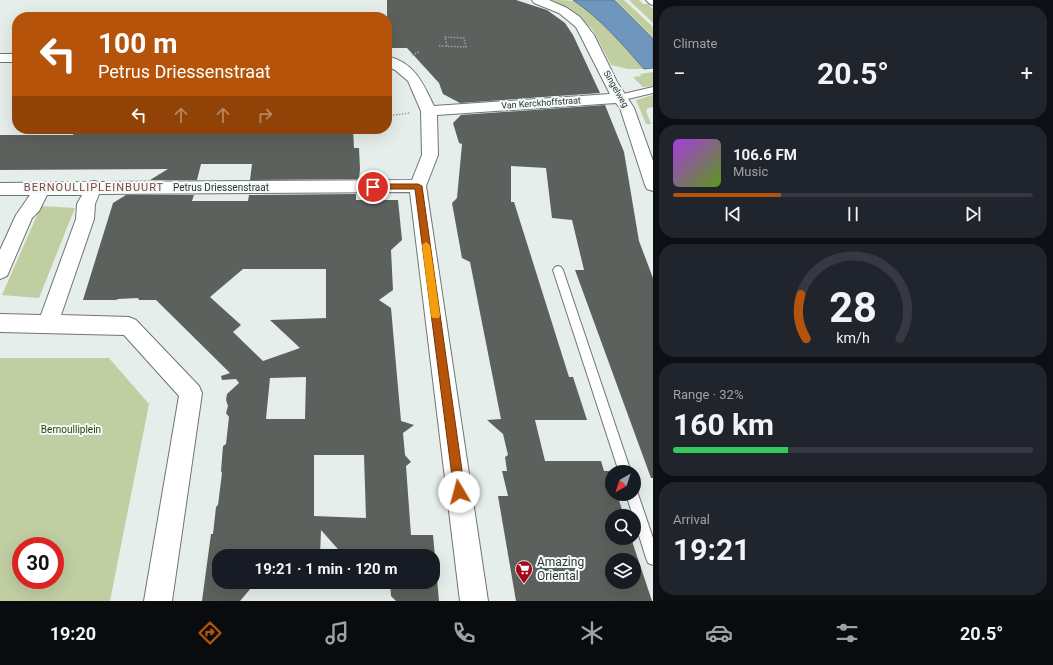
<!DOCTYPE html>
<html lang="en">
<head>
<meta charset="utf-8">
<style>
  :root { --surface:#171b24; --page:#20242c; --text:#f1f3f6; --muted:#9ea1a6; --line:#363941; --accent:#b45309 }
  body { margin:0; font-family:Roboto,sans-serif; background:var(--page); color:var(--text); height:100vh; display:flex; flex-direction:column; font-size:15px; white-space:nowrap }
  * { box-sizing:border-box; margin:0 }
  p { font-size:13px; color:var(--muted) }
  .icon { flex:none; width:22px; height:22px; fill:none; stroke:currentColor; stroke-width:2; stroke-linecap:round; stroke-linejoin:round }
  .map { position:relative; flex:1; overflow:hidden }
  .details { display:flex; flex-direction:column; gap:6px; padding:6px; background:#0d0f14; width:400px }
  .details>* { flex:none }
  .guide { position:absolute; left:12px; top:12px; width:380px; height:122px; border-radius:16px; box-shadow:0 4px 16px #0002; background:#b45309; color:#fff; overflow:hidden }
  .needle { width:26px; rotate:219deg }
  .tools { position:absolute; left:605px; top:465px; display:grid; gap:8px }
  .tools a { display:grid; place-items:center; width:36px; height:36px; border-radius:50%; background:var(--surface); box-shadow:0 4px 16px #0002; font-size:20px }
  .speed { position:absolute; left:12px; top:537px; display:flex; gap:8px; font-size:20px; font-weight:700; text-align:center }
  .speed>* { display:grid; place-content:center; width:52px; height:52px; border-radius:50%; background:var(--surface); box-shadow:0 4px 16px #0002; line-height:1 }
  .speed .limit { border:6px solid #d22; background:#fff; color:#111 }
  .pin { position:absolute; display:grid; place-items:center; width:34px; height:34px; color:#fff; margin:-17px; border:2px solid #fff; border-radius:50%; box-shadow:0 1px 4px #0007 }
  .me { position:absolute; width:44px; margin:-22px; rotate:352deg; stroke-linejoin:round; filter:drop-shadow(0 0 3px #0008) }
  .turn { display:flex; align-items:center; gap:14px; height:84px; padding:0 20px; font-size:18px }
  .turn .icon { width:52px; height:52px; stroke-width:2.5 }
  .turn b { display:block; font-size:28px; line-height:34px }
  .lanes { display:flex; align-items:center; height:38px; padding:0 20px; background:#0003; justify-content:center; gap:20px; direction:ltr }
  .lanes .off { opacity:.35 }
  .big { font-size:30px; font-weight:700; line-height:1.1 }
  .details .widget { flex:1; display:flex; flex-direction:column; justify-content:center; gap:6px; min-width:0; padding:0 14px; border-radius:16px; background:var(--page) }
  .details .dial { align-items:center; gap:0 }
  .dial svg { height:104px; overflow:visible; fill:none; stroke:var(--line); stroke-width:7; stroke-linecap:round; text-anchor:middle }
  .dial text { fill:var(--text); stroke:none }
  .song { display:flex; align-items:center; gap:12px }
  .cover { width:48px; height:48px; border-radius:6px; background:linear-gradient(135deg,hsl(280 70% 55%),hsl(90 70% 35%)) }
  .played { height:4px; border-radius:2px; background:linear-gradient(90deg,var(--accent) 30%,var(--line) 30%) }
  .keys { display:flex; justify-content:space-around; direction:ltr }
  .heat { display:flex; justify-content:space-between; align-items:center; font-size:22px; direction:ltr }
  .charge { height:6px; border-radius:3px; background:linear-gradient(90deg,#34c759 32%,var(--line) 0) }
  .trip { position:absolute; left:212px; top:549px; width:228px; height:40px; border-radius:16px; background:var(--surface); box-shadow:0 4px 16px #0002; font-weight:700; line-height:40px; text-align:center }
  .tabs { display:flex; height:64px; justify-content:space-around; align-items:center; background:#090b0e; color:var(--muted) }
  .tabs .icon { width:28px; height:28px }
  .tabs .active { color:var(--accent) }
  .tabs b { font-size:18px; color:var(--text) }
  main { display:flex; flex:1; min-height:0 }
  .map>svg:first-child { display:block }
  .green { fill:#c0cea2; fill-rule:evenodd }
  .water { fill:#6f96bc; stroke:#5c7893 }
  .building { fill:#5c615d; fill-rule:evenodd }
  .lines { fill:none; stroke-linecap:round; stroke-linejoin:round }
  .service-casing { stroke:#6e7574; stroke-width:2 }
  .pedestrian-casing { stroke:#6e7574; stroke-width:2 }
  .minor-casing { stroke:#6e7574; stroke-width:2 }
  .path { stroke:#9ca2a1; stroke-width:1.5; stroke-dasharray:1.5 1.5; stroke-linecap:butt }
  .service { fill:#fff; fill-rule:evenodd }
  .pedestrian { fill:#fff; fill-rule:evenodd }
  .minor { fill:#fff; fill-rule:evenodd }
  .route { fill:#b45309; stroke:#753606 }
  .slow { fill:#f59e0b }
  .labels { text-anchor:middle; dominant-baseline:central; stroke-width:4; stroke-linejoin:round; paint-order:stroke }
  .far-street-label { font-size:9px; fill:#303333; stroke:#f3fbfa }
  .street-label { font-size:10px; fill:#303333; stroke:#f3fbfa }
  .park-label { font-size:10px; fill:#323e01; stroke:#f3fbfa }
  .neighbourhood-label { font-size:11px; letter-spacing:1px; fill:#873f3a; stroke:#f3fbfa }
  .near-poi-label { font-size:12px; fill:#303333; stroke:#f3fbfa; text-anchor:start }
</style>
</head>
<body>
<main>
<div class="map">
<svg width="653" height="601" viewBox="0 0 653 601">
  <rect width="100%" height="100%" fill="#e6eeec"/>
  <path class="green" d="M552 0C558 0 568 0 574 1 595 10 628 51 644 69H628L611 65 593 30 572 11Z
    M614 0H624L653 27V39Z
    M629 0H639L643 4H648L653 9V23Z
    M653 72V86L643 87 633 77 641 76 640 74Z
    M653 95V107L648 108 646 111 651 124H646L636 100Z
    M41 206 75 208 39 298 2 295Z
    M0 358H109L149 404 110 601H0ZM21 546H55V580H21Z"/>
  <path class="water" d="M573 0H614L653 39V68L644 69C622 44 601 19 573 0Z"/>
  <path class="building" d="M387 0H516L547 10 565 23 573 35 600 93 460 103 443 94 439 83 407 48H387Z
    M605 105 624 152 639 241 653 278V478H651L575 270H584L572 220 552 218 546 168 511 166V202H514L569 377H573L587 420H535L545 461H601L604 471H609L612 479V494H617L624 516H612V538H631L652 601H516L498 496H508L502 471H507L505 457 508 455 503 434 487 420 501 419 470 262 462 258 452 203 457 198 462 144 459 143 453 123 461 115ZM612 560H634V582H612Z
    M76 129H353L354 148H359L360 169 359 179 250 180 252 164H201L197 180H150L168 169 0 170V135H73Z
    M356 194V200H398L402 240 391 250 393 290 379 300 391 308 401 421 414 425 403 433 405 455 411 462 406 466 411 535H433L439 601H396L391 596 390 582H433V556H344L321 530 320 556 254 555V556H219V582H251V588L240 601H202L211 534H213L216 507 218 505 222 473 221 471 223 446 226 444 229 417 226 413 228 406 226 400 227 394 239 383 236 379 222 380 221 376 230 373 156 300H139L138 298 118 299 116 300H83L113 203 126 195H194L192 201H248L249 195ZM243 269H326V318L270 320 300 348 263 361 233 332 241 325 210 297ZM306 377 305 419H266L270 378ZM314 455H364L366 518 314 516Z"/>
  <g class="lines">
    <g class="service-casing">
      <path id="service" d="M558 266 561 267 563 270 631 472H619L553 270 555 267Z
        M634 489 636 490 638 494 653 538V565L648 563 646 558 626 494H634Z"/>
    </g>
    <g class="pedestrian-casing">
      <path id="pedestrian" d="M646 0H653V5L650 4Z
        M653 87V93L619 101 613 98 615 96Z"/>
    </g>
    <g class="minor-casing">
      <path id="minor" d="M532 0H549L567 8 580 17 594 35 617 82 634 108 653 161V191L647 189 645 185 620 108 616 103 437 115 438 155 426 186 488 601H460L410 192 99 194 95 204 94 219 61 315 129 317 136 320 199 386 202 393 172 601H144L179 396 124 335 0 332V314L41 315 76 219 77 204 82 195H47L39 211 32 218 7 276 0 279V250L16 215 30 195H0V183L89 182 94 181 98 182 412 180 422 155 421 111 408 81 395 70 387 66V56C415 63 423 83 434 106L610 94 576 27 559 13 534 3Z
        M0 54H17V62H0Z"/>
    </g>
    <path class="path" d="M439 46 466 47 464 38 445 37 447 46
      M412 55 419 52
      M387 116 410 113"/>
    <use href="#service" class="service"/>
    <use href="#pedestrian" class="pedestrian"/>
    <use href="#minor" class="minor"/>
  </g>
  <path class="route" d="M373 184H418L422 186 465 492 463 496 459 497 455 496 454 492 415 189H373L369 187Z"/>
  <path class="slow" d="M426 242 430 245 440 315 439 318H432L431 315 422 245Z"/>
  <defs>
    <g id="supermarket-pin" transform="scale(0.9)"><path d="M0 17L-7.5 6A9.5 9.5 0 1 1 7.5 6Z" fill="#a30917" stroke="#f3fbfa"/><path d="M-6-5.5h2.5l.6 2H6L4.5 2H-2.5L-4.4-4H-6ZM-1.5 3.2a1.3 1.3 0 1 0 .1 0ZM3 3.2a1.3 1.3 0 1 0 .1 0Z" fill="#fff"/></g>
  </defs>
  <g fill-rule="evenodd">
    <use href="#supermarket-pin" x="524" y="569"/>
  </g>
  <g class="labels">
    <g class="far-street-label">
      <text transform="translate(616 89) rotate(60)">Singelweg</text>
      <text transform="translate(541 103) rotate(-4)">Van Kerckhoffstraat</text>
    </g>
    <g class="street-label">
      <text x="221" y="187">Petrus Driessenstraat</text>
    </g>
    <g class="park-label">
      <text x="71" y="429">Bernoulliplein</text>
    </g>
    <g class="neighbourhood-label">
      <text x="94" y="187">BERNOULLIPLEINBUURT</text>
    </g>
    <g class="near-poi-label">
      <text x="537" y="562">Amazing<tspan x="537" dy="14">Oriental</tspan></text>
    </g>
  </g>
</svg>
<div class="tools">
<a><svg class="needle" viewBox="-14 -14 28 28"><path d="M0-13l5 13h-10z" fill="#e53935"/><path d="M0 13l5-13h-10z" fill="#9ea1a6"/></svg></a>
<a><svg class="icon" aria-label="search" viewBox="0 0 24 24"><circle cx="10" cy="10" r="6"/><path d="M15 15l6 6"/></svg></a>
<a><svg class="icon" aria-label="layers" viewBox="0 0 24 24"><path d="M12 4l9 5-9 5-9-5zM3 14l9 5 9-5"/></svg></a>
</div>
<div class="speed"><div class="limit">30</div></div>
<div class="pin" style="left:373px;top:187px;background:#d93025"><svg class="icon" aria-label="arrive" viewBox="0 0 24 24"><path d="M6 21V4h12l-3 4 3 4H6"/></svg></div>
<svg class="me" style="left:459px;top:492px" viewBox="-20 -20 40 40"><circle r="19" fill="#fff"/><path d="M0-13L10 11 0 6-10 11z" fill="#b45309"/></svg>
<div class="trip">19:21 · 1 min · 120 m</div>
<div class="guide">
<div class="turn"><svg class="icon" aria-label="left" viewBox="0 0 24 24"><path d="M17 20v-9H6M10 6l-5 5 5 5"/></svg><div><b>100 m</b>Petrus Driessenstraat</div></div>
<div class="lanes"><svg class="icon" aria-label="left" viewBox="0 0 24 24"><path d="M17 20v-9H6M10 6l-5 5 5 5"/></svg><svg class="icon off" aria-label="ahead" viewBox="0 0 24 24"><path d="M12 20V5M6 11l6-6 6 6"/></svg><svg class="icon off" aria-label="ahead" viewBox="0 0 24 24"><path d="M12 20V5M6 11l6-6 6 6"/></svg><svg class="icon off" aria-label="right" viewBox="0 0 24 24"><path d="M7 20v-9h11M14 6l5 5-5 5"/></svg></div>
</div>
</div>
<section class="details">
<div class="widget"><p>Climate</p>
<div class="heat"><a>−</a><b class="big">20.5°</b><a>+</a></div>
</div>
<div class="widget">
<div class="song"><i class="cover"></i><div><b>106.6 FM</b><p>Music</p></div></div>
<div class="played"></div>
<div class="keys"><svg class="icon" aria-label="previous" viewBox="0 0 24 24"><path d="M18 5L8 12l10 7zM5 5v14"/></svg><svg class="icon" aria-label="pause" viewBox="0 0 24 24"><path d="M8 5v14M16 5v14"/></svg><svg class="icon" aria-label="next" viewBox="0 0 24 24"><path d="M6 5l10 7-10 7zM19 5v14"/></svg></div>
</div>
<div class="widget dial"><svg viewBox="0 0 100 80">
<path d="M14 69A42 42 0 1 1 86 69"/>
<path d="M14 69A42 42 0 0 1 10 35" stroke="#b45309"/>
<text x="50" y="56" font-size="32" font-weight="700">28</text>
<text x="50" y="72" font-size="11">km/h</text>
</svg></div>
<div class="widget"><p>Range · 32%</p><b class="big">160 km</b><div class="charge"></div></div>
<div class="widget"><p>Arrival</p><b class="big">19:21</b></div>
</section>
</main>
<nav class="tabs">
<b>19:20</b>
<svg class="icon active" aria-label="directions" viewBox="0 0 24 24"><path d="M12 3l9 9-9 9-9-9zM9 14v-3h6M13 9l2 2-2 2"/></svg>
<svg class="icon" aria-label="music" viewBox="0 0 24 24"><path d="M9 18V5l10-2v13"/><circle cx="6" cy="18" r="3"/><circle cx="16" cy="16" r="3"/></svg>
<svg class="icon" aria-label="phone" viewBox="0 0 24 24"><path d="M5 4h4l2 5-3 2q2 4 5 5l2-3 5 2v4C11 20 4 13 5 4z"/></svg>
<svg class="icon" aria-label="climate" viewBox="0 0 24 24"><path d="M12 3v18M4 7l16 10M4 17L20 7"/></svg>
<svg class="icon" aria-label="car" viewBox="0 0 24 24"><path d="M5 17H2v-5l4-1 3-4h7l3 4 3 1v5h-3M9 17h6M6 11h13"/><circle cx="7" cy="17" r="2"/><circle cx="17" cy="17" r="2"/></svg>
<svg class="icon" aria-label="filters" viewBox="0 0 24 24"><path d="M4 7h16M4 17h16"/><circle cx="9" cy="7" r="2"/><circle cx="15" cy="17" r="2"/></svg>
<b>20.5°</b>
</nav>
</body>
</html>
